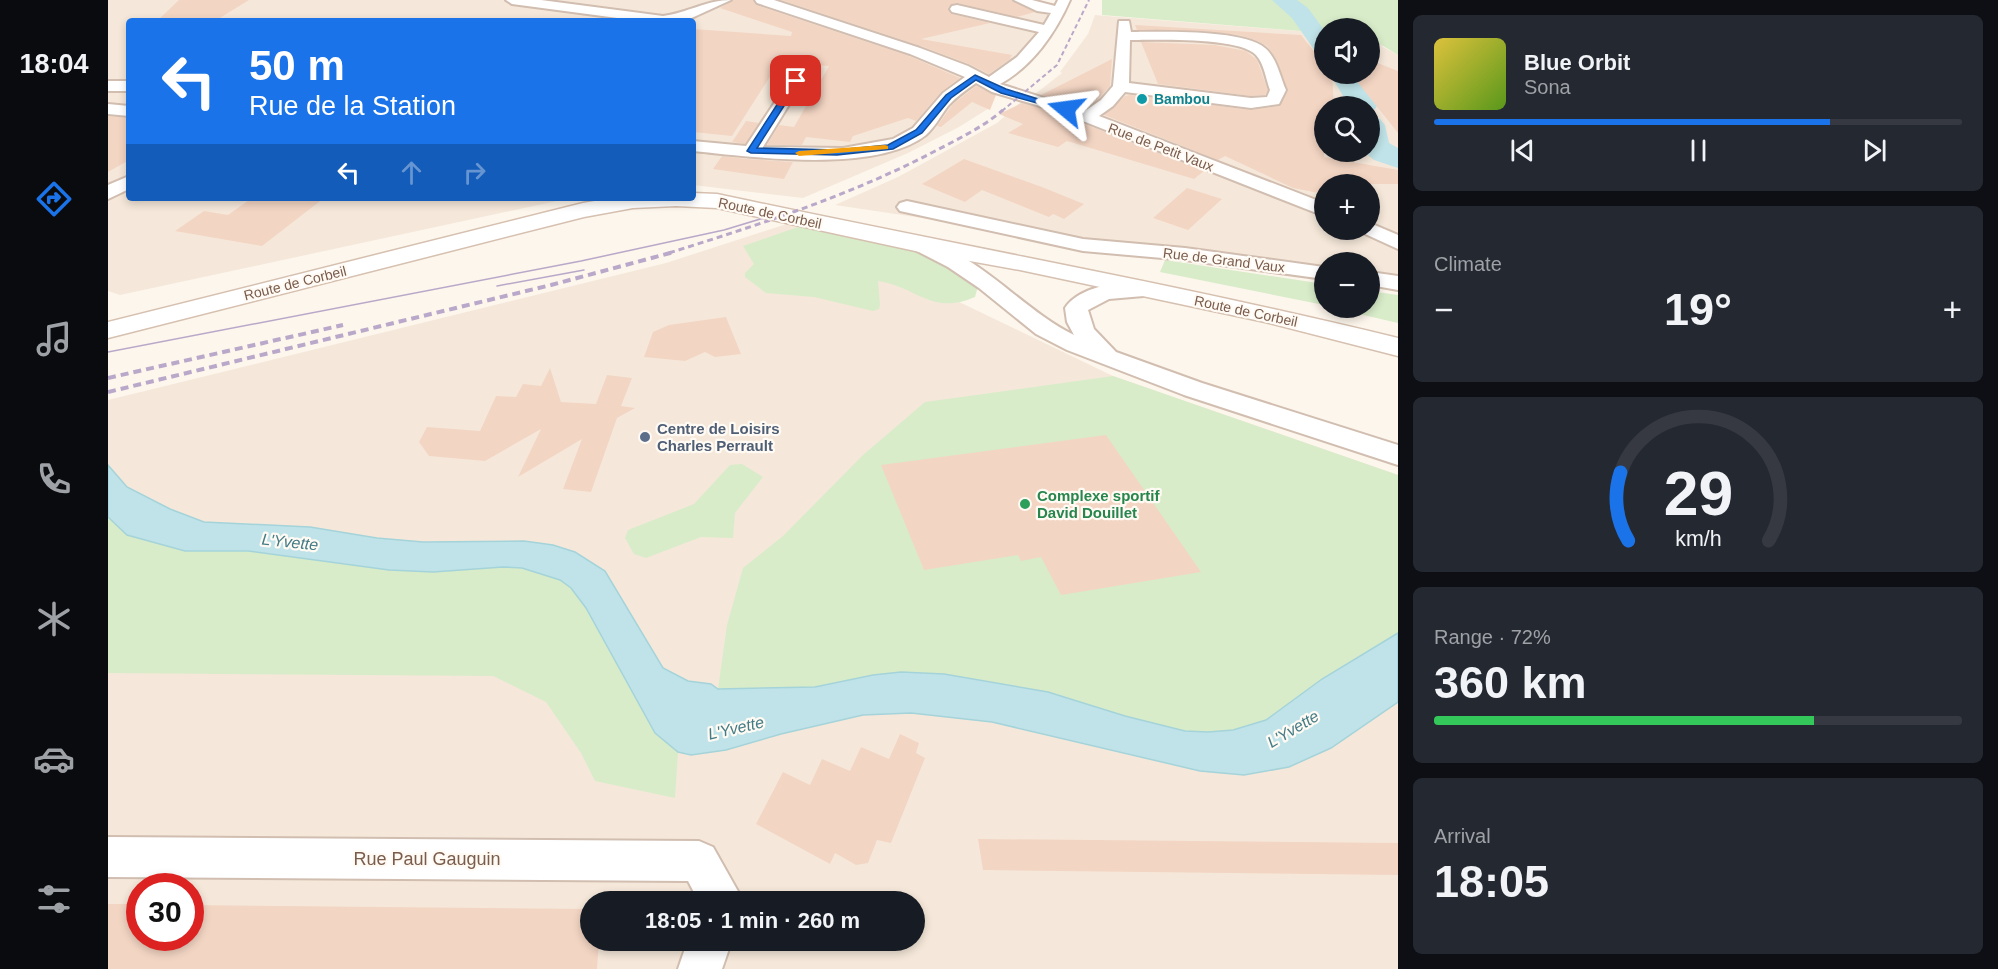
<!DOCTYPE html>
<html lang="en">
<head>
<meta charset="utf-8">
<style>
  :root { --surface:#171b24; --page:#242831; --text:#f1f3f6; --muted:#9ea1a6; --line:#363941; --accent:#1a73e8 }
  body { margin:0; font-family:Arial,sans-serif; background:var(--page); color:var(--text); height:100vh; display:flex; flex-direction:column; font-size:22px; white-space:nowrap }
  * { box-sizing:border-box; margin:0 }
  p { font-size:20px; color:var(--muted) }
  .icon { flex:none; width:33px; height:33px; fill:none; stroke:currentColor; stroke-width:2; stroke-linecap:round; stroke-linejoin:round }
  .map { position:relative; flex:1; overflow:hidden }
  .panel { display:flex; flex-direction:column; gap:15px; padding:15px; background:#0d0f14; width:600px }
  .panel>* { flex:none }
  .hud { position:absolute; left:18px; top:18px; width:570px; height:183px; border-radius:6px; box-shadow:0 3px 9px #0003; background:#1a73e8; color:#fff; overflow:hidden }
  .fabs { position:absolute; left:1206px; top:18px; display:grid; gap:12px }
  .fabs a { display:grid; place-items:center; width:66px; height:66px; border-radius:50%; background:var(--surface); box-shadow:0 3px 9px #0003; font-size:30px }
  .speed { position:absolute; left:18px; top:873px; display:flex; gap:12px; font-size:30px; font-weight:700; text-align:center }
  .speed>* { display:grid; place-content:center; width:78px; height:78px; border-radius:50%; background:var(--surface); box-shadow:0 3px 9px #0003; line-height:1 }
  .speed .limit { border:9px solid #d22; background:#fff; color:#111 }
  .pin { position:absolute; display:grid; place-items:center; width:51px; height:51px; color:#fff; margin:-26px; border-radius:12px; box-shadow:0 3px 9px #0006 }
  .me { position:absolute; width:66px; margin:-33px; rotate:286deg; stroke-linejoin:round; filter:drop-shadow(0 0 4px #0008) }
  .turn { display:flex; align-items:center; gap:21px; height:126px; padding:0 24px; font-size:27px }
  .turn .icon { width:78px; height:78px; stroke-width:2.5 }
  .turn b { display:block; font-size:42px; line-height:51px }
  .lanes { display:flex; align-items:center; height:57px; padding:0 24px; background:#0003; justify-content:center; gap:30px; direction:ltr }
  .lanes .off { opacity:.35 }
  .big { font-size:45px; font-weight:600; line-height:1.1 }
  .panel .card { flex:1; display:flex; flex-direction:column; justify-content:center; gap:9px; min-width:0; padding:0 21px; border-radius:9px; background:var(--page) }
  .panel .dial { align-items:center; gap:0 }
  .dial svg { height:156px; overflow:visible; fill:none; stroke:var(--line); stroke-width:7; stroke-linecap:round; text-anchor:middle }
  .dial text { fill:var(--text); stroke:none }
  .song { display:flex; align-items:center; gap:18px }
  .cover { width:72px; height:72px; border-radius:9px; background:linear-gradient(135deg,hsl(50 70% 55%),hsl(90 70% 35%)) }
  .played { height:6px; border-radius:3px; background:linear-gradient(90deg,var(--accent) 75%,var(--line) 75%) }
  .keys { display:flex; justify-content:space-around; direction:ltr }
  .heat { display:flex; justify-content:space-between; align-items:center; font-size:33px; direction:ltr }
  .charge { height:9px; border-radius:4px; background:linear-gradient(90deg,#34c759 72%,var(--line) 0) }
  .trip { position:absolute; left:472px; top:891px; width:345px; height:60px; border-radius:30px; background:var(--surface); box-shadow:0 3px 9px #0003; font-weight:600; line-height:60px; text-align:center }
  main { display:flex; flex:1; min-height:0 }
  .menu { display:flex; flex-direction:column; width:108px; justify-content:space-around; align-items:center; background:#090b0e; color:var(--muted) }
  .menu .icon { width:42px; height:42px }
  .menu .current { color:var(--accent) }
  .menu b { font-size:27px; color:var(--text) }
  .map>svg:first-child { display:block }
  .residential { fill:#f5e8da; fill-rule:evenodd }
  .green { fill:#d8ecc9 }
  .water { fill:#bfe3e8; stroke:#a5d3da; stroke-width:1.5 }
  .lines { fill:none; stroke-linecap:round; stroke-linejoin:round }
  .river { fill:#bfe3e8; fill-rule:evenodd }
  .building { fill:#f3d5c3 }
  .street-casing { stroke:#d1beb0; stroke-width:4 }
  .secondary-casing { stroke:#d6c0b0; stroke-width:3 }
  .street { fill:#fff; fill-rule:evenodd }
  .secondary { fill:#fff; fill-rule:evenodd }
  .tram { stroke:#b9a8c9; stroke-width:1.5 }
  .rail-far2 { stroke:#b9a8c9; stroke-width:2; stroke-dasharray:4.5 3; stroke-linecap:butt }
  .rail-far1 { stroke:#b9a8c9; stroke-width:3; stroke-dasharray:6 4; stroke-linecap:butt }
  .rail { stroke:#b9a8c9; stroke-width:4; stroke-dasharray:8 5; stroke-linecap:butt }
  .route { fill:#1a73e8; stroke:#114b97; stroke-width:1.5 }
  .slow { fill:#f59e0b }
  .culture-dot { fill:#0f9aa8; stroke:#fffaf3; stroke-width:2 }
  .service-dot { fill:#5c6f8a; stroke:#fffaf3; stroke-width:2 }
  .leisure-dot { fill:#2e9e5b; stroke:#fffaf3; stroke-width:2 }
  .labels { text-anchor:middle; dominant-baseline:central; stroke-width:4.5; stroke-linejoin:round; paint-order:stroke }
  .far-culture-label { font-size:14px; font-weight:bold; fill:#0d838f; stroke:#fffaf3; text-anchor:start }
  .far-street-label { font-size:14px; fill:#7a5c4d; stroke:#fffaf3 }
  .service-label { font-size:15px; font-weight:bold; fill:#4e5e75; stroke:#fffaf3; text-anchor:start }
  .leisure-label { font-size:15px; font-weight:bold; fill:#27864d; stroke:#fffaf3; text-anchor:start }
  .water-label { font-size:16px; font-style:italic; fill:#437c86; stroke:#fffaf3 }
  .near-street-label { font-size:18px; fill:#7a5c4d; stroke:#fffaf3 }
</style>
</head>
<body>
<main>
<nav class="menu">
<b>18:04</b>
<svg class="icon current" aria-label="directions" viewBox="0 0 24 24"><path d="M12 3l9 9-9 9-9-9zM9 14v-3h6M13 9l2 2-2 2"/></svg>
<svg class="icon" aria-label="music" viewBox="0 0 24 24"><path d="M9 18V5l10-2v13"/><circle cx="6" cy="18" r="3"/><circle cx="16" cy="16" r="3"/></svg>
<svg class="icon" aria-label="phone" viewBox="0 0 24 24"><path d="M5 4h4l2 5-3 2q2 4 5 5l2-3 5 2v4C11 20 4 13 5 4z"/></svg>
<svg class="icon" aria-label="climate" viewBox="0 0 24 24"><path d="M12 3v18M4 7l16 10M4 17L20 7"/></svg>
<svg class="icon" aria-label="car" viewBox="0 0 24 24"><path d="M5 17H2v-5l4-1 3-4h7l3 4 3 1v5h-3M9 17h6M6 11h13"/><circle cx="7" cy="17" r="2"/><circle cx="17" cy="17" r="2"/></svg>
<svg class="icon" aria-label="filters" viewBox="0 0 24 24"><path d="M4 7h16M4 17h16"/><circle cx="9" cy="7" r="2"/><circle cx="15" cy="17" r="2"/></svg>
</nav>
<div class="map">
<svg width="1290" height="969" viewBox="0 0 1290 969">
  <rect width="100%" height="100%" fill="#fdf6ec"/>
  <path class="residential" d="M0 0H925L923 7 953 18 909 71 895 84 898 86 889 95 868 89 854 99 883 107 851 127 800 153 695 198 585 185V21H21V198H463L12 295 0 291Z
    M987 15 1216 33V74H1262V35H1267L1275 47 1290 55V289L1262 285V262H1216V278L727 205 790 177 889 123 923 93 927 94 954 73 952 72 980 34ZM1216 106H1262V152H1216ZM1216 184H1262V230H1216Z
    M685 222 1005 376 1290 475V969H0V400L558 263ZM32 886H82V938H32ZM483 902H807V940H483Z"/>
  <path class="green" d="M994 0H1290V55L1262 38 1266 36 1262 35V28H1216V33L994 15Z
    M690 227H709L807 249 845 268 870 286 867 297C823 316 810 287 770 281L772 304 771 309 765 311 706 297 658 293 637 277V273L646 264 635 246Z
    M1057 260 1216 284V305L1052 272Z
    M1262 291 1290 295V323L1225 308H1262Z
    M1005 376 1290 475V633L1214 679 1158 720 1124 730 1100 732 1077 731 1017 716 940 692 836 674 793 672 765 675 707 687 610 689 619 625 635 568 675 536 755 455 817 402Z
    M634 464 655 477 627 513 625 538 593 537 538 558 526 554 517 538 520 530 586 504 622 465Z
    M0 517 19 535 77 551H140L281 570 325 572 395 567 414 568 452 580 463 588 478 608 547 733 570 752 567 798 487 781 473 753 438 702 385 676 0 673Z"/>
  <path class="water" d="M0 465 19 487 62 509 96 522 202 527 269 538 315 542 416 541 445 545 467 552 497 571 555 668 580 681 603 684 610 689 707 687 765 675 793 672 836 674 940 692 1017 716 1077 731 1100 732 1125 730 1158 720 1214 679 1290 633V702L1223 748 1181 767 1136 775 1092 771 884 722 803 713 755 715 673 734 618 750 583 755 570 752 547 733 478 608 463 588 452 580 414 568 395 567 325 572 281 570 140 551H77L19 535 0 517Z"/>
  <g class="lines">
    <path class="river" d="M1164 0H1189L1200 8 1216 30V53L1207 51 1184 18Z
      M1222 74H1248L1269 106 1265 112 1262 113V106H1241Z
      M1262 116 1272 119 1277 125 1281 143 1290 148V168L1266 160 1256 152H1262Z"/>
  </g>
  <path class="building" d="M71 0H141L107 21H49Z
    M625 0H645L648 5 801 56 852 78 833 92 808 121 800 118 745 136 742 142 698 137 694 145H659L671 125 686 127 721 66 708 65 699 58 690 63 672 61 624 136 585 132V29L683 36 684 32 612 8Z
    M673 0H904L927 12 909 17 850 3 844 4 840 8 843 14 882 23 813 39 904 55 902 59 881 74 861 64 813 46Z
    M1027 25 1193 35 1216 64V74H1224L1226 106H1216V157L1290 170V184H1216V194L1185 188 1117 156 1110 160 996 115 1017 96 1022 95 1143 110 1171 106 1180 91 1166 56 1159 46 1147 40 1131 35 1093 31 1029 30Z
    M1033 42 1107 45 1138 51 1149 60 1160 90 1157 95 1143 96 1050 84Z
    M1004 59 1002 86 991 98 977 109 933 95Z
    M1262 60 1290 71V133L1243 74H1262Z
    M868 86 888 95 882 110 864 102 833 127 829 126 845 104Z
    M914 103 951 114 1096 171 1086 179 959 141 950 147 900 133 915 124 891 114Z
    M0 116 21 118V160L0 172Z
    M638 121 651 123 637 144 624 142Z
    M614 156 639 159 685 162 676 179 605 169Z
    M856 159 934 187 976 204 956 219 945 214 941 217 874 190 857 202 814 184Z
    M1079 188 1114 199 1080 230 1045 218Z
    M144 198H216L154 246 67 231 96 211 120 215Z
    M618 317 633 354 607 357 597 352 577 361 536 357 545 332 561 325Z
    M442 368 453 402 488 404 499 375 524 378 513 406 527 408 509 418 483 492 455 489 474 439 410 477 433 429 377 461 321 456 311 442 319 427 372 431 388 396 408 397 415 384 433 386Z
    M998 435 1093 572 953 595 933 557 913 561 910 555 816 570 773 465Z
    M792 734 811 743 808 753 817 758 783 843 769 840 760 863 748 865 727 853 722 864 648 824 675 772 702 785 714 759 742 771 753 747 781 759Z
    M870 839 1290 843V875L875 870Z
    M0 904H32V938H82V905L483 909V940H491L489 969H0Z"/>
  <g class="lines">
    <g class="street-casing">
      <path id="street" d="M398 0H433L555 16C579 13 599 0 623 0L577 21H532L404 4Z
        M647 0H666L812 48 860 66 881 77 909 57 931 32 844 12 842 9 844 6 849 5 936 25 943 13 929 11 906 0H924L947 6 950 0H962C948 32 925 66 892 84L977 111 993 100 1005 86 1011 21H1021L1023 32C1053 32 1134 29 1157 48 1169 58 1172 77 1178 90L1171 104 1143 108 1017 92 1005 106 991 116 1216 203V216L952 112 884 92 868 83C858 90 848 97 840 106 833 115 827 127 818 135 768 174 645 157 585 151V141L638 146 694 61 699 60 706 64 655 147 735 148 785 139 805 128 835 93 857 77 802 54 649 3ZM1022 40C1048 40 1131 37 1148 55 1156 63 1158 80 1162 90L1159 97 1143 98 1021 83Z
        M0 81H21V91H0Z
        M0 104 21 106V116L0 114Z
        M21 176V189L0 199V185Z
        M799 201 975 239 1077 248 1216 267V279L1077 260 975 251 792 211 789 207 792 203Z
        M1262 223 1290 235V249L1255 233 1252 230H1262Z
        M812 239C872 254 912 308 966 335L959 322 957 308C973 284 1020 279 1047 285L1050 290 1047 295 1001 299 980 310 986 329 1008 352 1094 383 1290 445V465L1076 395 959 350 928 334 871 288 840 267 805 249 802 245 805 241Z
        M1262 272 1290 276V290L1262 285Z
        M0 837 591 841 605 847 636 902H591L580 881 0 877Z
        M580 940H624L614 969H570Z"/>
    </g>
    <g class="secondary-casing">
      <path id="secondary" d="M585 193 609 194C836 243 1065 283 1290 338V356L1157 322 912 270 812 252 609 208 568 206 525 208 476 217 0 338V322L475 203 504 198H585Z"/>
    </g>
    <use href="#street" class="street"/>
    <use href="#secondary" class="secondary"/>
    <path class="tram" d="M389 286 476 270
      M0 352 473 261 616 230 659 217"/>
    <path class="rail-far2" d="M894 111 949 65 981 0"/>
    <path class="rail-far1" d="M561 253C653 224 744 195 829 150 852 138 875 127 895 110"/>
    <path class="rail" d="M0 378 235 325
      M0 392 443 285 566 252"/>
  </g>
  <path class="route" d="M867 75 898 89 962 109 958 111 893 93 868 80 843 98 814 133 785 149 729 155 643 153 639 151 685 80 692 81 649 148 729 150 780 145 808 130 838 95Z"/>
  <path class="slow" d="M777 145 780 146V149L691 156 687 153 691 151Z"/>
  <circle class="culture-dot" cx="1034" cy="99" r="6"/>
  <circle class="service-dot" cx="537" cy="437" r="6"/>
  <circle class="leisure-dot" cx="917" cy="504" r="6"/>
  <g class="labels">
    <g class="far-culture-label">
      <text x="1046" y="99">Bambou</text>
    </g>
    <g class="far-street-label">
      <text transform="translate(1053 147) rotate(21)">Rue de Petit Vaux</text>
      <text transform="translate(662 213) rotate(12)">Route de Corbeil</text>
      <text transform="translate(1116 260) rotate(7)">Rue de Grand Vaux</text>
      <text transform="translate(187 283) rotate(-14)">Route de Corbeil</text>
      <text transform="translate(1138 311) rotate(12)">Route de Corbeil</text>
    </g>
    <g class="service-label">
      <text x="549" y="428">Centre de Loisirs<tspan x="549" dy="17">Charles Perrault</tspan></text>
    </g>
    <g class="leisure-label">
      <text x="929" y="495">Complexe sportif<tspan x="929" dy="17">David Douillet</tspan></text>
    </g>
    <g class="water-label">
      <text transform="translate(182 542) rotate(6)">L'Yvette</text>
      <text transform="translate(628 728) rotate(-13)">L'Yvette</text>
      <text transform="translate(1185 729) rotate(-31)">L'Yvette</text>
    </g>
    <g class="near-street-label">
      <text x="319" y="859">Rue Paul Gauguin</text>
    </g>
  </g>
</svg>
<div class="fabs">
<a><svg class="icon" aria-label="sound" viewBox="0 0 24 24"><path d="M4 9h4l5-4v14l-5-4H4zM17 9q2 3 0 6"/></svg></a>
<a><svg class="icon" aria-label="search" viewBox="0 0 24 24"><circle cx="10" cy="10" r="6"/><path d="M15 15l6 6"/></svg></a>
<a>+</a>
<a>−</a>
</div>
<div class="speed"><div class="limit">30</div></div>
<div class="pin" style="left:688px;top:81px;background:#d93025"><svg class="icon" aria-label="arrive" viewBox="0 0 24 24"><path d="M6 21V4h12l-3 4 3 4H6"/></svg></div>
<svg class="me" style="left:958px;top:109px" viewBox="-20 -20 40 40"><path d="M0-17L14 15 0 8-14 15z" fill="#1a73e8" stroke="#fff" stroke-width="4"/></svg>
<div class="trip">18:05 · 1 min · 260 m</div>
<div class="hud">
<div class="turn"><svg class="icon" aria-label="left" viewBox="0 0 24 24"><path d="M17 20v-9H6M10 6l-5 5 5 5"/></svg><div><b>50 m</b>Rue de la Station</div></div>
<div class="lanes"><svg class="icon" aria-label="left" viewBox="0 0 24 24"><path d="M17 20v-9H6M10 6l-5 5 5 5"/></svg><svg class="icon off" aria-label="ahead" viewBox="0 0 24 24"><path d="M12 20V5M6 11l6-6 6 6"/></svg><svg class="icon off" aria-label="right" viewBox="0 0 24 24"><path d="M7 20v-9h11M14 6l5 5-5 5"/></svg></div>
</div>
</div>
<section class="panel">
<div class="card">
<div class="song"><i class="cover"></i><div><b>Blue Orbit</b><p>Sona</p></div></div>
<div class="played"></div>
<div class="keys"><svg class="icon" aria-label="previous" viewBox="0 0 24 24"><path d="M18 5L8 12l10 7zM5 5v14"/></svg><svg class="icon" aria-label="pause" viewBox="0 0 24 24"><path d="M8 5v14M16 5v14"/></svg><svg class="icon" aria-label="next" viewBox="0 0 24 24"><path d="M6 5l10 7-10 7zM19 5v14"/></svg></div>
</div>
<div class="card"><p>Climate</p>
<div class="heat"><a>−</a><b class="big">19°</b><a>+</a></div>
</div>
<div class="card dial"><svg viewBox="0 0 100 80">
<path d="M14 69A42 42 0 1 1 86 69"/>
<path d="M14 69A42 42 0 0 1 10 34" stroke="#1a73e8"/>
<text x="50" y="56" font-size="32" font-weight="700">29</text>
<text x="50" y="72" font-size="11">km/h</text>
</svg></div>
<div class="card"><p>Range · 72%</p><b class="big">360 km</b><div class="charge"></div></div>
<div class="card"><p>Arrival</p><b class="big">18:05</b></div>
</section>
</main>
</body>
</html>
